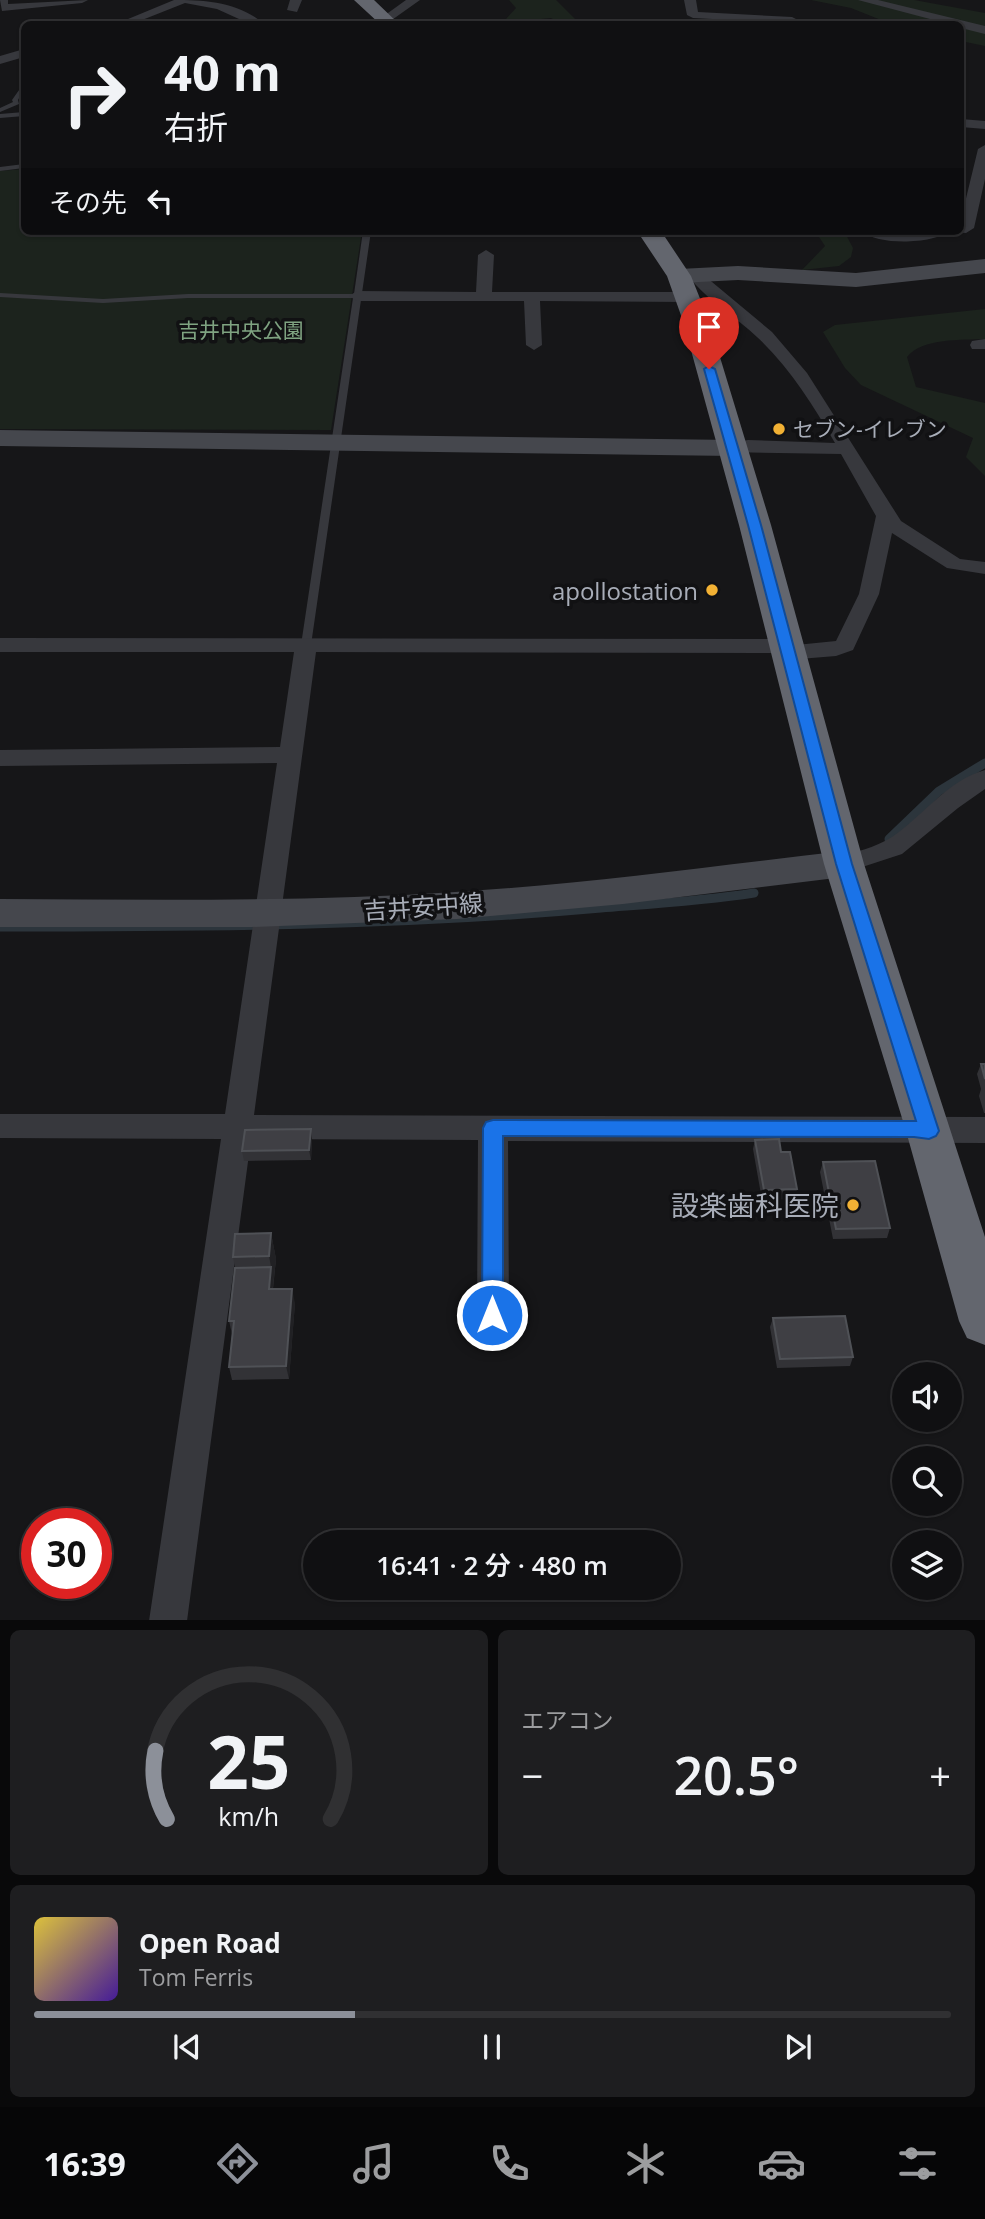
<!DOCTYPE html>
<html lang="ja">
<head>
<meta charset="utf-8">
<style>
  :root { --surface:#101012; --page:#1e1e20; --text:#f1f3f6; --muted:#9c9d9f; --line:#303032; --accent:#8c9099 }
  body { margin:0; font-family:"Open Sans","Noto Sans JP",sans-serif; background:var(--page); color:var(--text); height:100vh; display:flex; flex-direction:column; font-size:26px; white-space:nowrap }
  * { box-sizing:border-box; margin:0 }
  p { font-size:23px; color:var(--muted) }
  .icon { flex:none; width:38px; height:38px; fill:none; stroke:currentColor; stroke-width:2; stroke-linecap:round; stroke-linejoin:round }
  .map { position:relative; height:1620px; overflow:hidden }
  .details { display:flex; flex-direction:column; gap:10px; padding:10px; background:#09090a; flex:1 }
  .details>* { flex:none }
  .guide { position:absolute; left:21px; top:21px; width:943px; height:214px; border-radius:10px; box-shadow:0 2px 5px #0004,0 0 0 2px var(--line); background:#101012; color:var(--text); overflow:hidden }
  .fabs { position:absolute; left:892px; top:1362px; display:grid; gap:14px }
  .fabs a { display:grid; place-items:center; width:70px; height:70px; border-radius:50%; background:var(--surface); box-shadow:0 2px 5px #0004,0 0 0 2px var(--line); font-size:35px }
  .speed { position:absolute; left:21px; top:1508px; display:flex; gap:14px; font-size:35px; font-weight:700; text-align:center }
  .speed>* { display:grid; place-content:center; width:91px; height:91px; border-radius:50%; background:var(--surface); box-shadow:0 2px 5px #0004,0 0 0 2px var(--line); line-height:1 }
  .speed .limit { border:10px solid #d22; background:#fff; color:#111 }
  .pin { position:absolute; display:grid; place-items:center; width:60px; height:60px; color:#fff; margin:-72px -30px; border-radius:50% 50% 50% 0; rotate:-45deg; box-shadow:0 0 7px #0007 }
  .pin .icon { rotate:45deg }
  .me { position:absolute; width:77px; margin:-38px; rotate:0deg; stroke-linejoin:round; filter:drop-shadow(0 0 5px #0008) }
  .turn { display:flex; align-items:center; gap:24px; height:147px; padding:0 28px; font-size:32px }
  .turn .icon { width:91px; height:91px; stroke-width:2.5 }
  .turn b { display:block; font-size:49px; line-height:60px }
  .then { display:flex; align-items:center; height:66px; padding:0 28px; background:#0003; gap:14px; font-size:26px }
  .big { font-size:52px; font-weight:600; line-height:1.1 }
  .details .widget { flex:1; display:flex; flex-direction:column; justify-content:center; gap:10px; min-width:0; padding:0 24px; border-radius:10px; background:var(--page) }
  .details .dial { align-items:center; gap:0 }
  .dial svg { height:182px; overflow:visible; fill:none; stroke:var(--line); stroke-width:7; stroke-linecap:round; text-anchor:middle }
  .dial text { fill:var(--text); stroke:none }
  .song { display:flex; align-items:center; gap:21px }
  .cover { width:84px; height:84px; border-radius:10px; background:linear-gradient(135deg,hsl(50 70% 55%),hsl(260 70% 35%)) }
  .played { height:7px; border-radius:4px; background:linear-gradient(90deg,var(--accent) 35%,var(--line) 35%) }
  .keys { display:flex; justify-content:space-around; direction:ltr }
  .heat { display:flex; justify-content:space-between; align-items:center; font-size:38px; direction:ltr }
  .details .tiles { flex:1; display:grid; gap:10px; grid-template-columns:1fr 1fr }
  .widget:last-child { grid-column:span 2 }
  .trip { position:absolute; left:303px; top:1530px; width:378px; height:70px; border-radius:35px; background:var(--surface); box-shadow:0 2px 5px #0004,0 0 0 2px var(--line); font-weight:600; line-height:70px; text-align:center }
  .menu { display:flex; height:112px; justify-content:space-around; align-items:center; background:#060607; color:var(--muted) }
  .menu .icon { width:49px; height:49px }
  .menu .selected { color:var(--accent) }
  .menu b { font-size:32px; color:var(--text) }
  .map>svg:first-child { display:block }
  .green { fill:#1c231d }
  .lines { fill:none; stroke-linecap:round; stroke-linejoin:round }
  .stream { stroke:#2c353c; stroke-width:9 }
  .lane { fill:#37383d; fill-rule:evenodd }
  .street { fill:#37383d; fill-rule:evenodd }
  .secondary { fill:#45474d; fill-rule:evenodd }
  .highway { fill:#63666e; fill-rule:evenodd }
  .wall { fill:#323236 }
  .shaded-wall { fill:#212124 }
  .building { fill:#3f3f44; stroke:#4f5156; stroke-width:2 }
  .route { fill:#1a73e8; stroke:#114b97; stroke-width:2 }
  .poi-dot { fill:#f2b134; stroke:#111113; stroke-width:2.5 }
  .labels { text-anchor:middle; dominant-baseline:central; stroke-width:7; stroke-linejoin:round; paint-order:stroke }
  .far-park-label { font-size:21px; fill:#7fa381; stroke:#111113 }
  .far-poi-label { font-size:21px; fill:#a8adb8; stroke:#111113; text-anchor:start }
  .poi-label { font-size:24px; fill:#a8adb8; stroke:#111113; text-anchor:end }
  .street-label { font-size:24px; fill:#a8adb8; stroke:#111113 }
  .near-poi-label { font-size:28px; fill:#a8adb8; stroke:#111113; text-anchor:end }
</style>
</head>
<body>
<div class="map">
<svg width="985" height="1621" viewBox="0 0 985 1621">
  <rect width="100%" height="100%" fill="#161618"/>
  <path class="green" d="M509 0H556L580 24H562L551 18 511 22 506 19 516 8Z
    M811 0H914L985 13V46L961 41V24H891L851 8Z
    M24 169V231H362L331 430 0 429V171Z
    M815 231H844L853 248 851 257 839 266 802 270 825 246Z
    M985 309V339C962 340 922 338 907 357L916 387 985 403V476L966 457 973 438 861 385 845 368 823 332 835 325Z"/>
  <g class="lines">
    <path class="stream" d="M889 839 939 791 985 763
      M0 927C201 927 400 926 601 908 652 904 703 901 754 893"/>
    <path class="lane" d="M24 83V89L18 100 19 104 0 112V108L13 102 12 100Z
      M24 112V116L0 118V114Z
      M24 164V168L0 171V167Z
      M363 231H371L311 645 306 648 301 645 353 298H188L103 303 0 297V293L103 299 188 294H354Z"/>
    <path class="street" d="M0 0H8V4L88 0 82 3 2 11Z
      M174 0C205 0 239 2 264 24H250L217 9 185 3 132 24H116Z
      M290 0H302L297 12 287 10Z
      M406 0H420L389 22H381V18Z
      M684 0H696L698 12 792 17 806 24 693 18 687 15Z
      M858 0H878L985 26V34L961 28V24H949Z
      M24 49V57L0 64V56Z
      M961 119 985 121V129L961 127Z
      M985 145V179L974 228 966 233 956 232 961 231V219L978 149Z
      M404 231H420V232L412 237Z
      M862 231H949C934 244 877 246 862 231Z
      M486 250 494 255 492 292H687L695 297 687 302 540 301 542 345 534 350 526 345 524 301H357L349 296 357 291 476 292 478 255Z
      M700 275 706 277 772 332 807 373 901 521 960 559 985 562V574L947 568 892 533 879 594 853 650 836 656 787 660 779 658 776 653 316 652 254 1115 985 1117V1143L508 1141 509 1315 505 1326 493 1330 481 1326 477 1315 478 1140 251 1139 187 1621H149L221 1139 0 1138V1114H225L277 763 0 766V750L280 747 294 652H0V638L785 639 793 641 796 645 836 641 859 594 876 516 841 454 726 452 724 448 726 444 748 440 835 443C813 405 789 367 757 337 737 318 713 304 694 283L692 280Z
      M985 339V349H972L970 345 972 341Z
      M985 770V789L958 808 902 854 844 873 835 870 831 864 835 858C854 852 875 848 892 837 923 816 948 780 985 770Z"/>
    <path class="secondary" d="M985 259V273L856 287 738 280 679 283 671 281 668 276 671 271 679 269 738 266 856 273Z
      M0 430 733 440 742 442 746 448 742 454 733 456 0 446Z
      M844 851 857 855 862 864 857 873 844 877 623 904 457 919 251 927H0V899C152 900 303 902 455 892 585 884 714 866 844 851Z"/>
    <path class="highway" d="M354 0H374L399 24H380Z
      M637 231H661L691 276 709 321 771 525 864 864 985 1237V1345L967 1338 959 1321 906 1131 824 864 739 525 683 321 667 276Z"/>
  </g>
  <path class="wall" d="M981 1064H985V1113H984L979 1096 981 1089 977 1074Z
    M311 1129 312 1139 311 1160 244 1161 242 1151Z
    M755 1140 781 1152 797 1189 795 1199 762 1200 753 1149Z
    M823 1162 890 1228 887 1238 833 1239 820 1172Z
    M271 1233 276 1259 273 1289 295 1303 289 1379 232 1380 229 1367 232 1334 229 1321 235 1268 233 1257Z
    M773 1318 853 1357 850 1366 777 1368 770 1327Z"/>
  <path class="shaded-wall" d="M311 1129 312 1139 311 1160 309 1150Z
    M271 1233 276 1259 271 1303 269 1289 271 1267 269 1256Z
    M292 1289 295 1303 289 1379 286 1366Z"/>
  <path class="building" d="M981 1064H985V1079Z
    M311 1129 309 1150 242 1151 245 1130Z
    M779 1139 781 1152H790L797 1189 764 1190 755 1140Z
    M875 1161 890 1228 836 1229 823 1162Z
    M271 1233 269 1256 233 1257 235 1234Z
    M271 1267 269 1289H292L286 1366 229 1367 234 1321H229L235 1268Z
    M845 1316 853 1357 780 1359 773 1318Z"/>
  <path class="route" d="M709 366 715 369 761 525 852 864 939 1131 936 1136 929 1139 914 1137 503 1136V1315L500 1322 492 1325 485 1322 482 1315 483 1128 486 1122 493 1120 916 1121 836 864 748 525 704 369Z"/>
  <g class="poi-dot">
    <circle cx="779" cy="429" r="7"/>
    <circle cx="712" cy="590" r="7"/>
    <circle cx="853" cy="1205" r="7"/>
  </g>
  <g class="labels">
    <g class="far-park-label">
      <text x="241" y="330">吉井中央公園</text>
    </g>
    <g class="far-poi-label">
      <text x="793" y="429">セブン-イレブン</text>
    </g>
    <g class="poi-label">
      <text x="698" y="590">apollostation</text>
    </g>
    <g class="street-label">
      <text transform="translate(423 906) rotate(-4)">吉井安中線</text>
    </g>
    <g class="near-poi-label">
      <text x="839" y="1205">設楽歯科医院</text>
    </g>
  </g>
</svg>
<div class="fabs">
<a><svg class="icon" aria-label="sound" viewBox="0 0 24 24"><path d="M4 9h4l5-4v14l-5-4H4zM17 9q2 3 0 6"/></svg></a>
<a><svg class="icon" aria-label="search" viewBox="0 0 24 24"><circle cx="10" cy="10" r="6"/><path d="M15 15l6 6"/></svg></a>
<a><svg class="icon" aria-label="layers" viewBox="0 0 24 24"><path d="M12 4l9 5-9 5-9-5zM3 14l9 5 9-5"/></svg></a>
</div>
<div class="speed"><div class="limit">30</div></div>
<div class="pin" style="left:709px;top:369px;background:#d93025"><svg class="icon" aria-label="arrive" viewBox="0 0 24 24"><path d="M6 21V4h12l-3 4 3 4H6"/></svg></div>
<svg class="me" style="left:492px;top:1315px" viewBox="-20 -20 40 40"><circle r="17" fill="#1a73e8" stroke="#fff" stroke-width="3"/><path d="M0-11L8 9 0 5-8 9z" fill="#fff"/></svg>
<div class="trip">16:41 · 2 分 · 480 m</div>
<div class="guide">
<div class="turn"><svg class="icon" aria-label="right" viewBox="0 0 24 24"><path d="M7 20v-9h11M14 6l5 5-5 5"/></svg><div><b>40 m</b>右折</div></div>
<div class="then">その先<svg class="icon" aria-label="left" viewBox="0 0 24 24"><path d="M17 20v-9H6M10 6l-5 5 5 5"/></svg></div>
</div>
</div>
<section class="details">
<div class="tiles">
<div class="widget dial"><svg viewBox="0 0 100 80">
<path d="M14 69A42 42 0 1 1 86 69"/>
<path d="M14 69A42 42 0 0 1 9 39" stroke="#8c9099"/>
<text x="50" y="56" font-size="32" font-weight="700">25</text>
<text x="50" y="72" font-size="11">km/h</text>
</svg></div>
<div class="widget"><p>エアコン</p>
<div class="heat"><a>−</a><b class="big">20.5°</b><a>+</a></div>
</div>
<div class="widget">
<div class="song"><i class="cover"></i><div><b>Open Road</b><p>Tom Ferris</p></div></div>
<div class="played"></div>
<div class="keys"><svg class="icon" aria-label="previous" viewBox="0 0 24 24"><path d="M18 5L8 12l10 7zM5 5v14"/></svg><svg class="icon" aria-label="pause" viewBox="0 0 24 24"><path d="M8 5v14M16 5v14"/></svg><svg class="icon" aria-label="next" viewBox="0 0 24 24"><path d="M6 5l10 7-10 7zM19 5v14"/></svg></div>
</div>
</div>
</section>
<nav class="menu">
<b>16:39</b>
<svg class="icon selected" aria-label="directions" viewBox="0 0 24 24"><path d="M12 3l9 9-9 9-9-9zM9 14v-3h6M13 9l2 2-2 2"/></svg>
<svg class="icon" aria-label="music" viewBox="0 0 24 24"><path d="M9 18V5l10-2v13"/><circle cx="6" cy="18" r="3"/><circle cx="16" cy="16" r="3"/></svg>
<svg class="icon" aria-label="phone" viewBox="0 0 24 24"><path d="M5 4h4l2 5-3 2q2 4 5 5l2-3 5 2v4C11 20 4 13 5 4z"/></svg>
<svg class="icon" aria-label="climate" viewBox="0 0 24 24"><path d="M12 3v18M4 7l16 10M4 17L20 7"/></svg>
<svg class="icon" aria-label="car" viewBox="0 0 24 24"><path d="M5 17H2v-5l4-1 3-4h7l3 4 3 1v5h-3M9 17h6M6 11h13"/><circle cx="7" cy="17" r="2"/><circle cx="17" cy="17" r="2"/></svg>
<svg class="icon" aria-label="filters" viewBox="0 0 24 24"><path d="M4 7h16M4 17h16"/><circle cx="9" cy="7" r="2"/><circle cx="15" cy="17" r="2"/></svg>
</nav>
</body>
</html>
